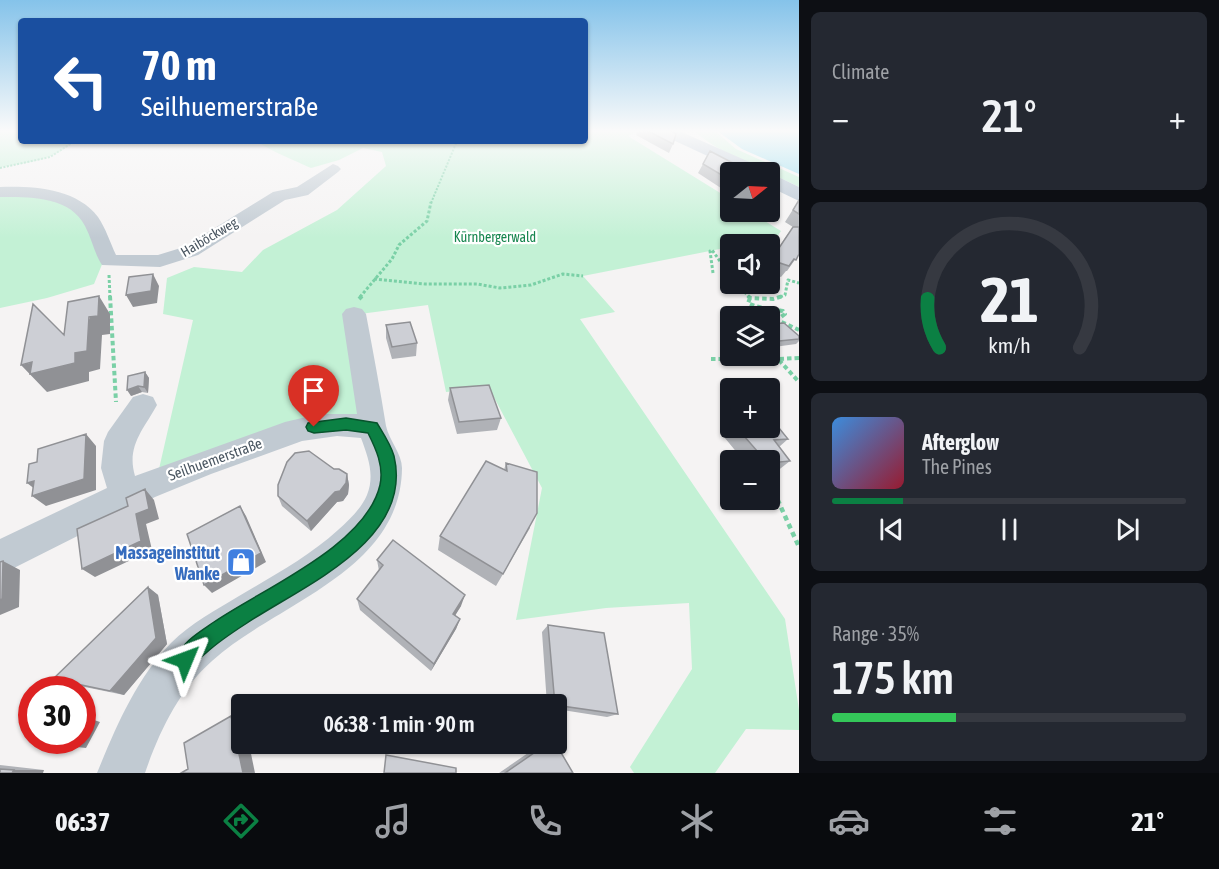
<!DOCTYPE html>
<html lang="en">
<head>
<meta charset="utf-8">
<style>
  :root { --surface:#171b24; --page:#242831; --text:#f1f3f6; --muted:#9ea1a6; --line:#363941; --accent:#0b8043 }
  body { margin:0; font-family:"Asap Condensed",sans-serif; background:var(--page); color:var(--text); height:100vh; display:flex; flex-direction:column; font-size:22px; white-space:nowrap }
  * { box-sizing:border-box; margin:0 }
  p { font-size:20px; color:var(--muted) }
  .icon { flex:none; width:33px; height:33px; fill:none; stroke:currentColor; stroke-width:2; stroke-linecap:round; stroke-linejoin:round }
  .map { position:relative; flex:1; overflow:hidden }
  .side { display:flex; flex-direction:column; gap:12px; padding:12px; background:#0d0f14; width:420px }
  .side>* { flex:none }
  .hud { position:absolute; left:18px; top:18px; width:570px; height:126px; border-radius:6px; box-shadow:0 2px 4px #0004; background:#1a4fa0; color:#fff; overflow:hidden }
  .needle { width:39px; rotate:72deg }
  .buttons { position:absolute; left:720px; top:162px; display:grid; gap:12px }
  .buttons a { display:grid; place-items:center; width:60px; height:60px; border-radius:6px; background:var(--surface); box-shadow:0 2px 4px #0004; font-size:30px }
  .speed { position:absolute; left:18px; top:676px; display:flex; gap:12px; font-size:30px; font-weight:700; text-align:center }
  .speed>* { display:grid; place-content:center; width:78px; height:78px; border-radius:50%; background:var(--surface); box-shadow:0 2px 4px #0004; line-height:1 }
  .speed .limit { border:9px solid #d22; background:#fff; color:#111 }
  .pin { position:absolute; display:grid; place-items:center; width:51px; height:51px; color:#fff; margin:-62px -26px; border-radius:50% 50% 50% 0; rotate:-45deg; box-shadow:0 0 6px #0007 }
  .pin .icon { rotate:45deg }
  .me { position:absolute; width:66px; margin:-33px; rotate:46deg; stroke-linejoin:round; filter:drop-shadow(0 0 4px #0008) }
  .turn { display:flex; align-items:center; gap:21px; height:126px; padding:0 24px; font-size:27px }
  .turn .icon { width:78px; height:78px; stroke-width:2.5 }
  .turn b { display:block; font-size:42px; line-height:51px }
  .big { font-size:45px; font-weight:600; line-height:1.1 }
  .side .tile { flex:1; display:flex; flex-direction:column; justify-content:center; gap:9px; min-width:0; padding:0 21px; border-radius:9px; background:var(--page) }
  .side .dial { align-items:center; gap:0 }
  .dial svg { height:156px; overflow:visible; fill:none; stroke:var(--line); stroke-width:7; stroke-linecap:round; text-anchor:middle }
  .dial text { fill:var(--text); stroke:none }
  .song { display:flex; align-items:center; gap:18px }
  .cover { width:72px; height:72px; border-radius:9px; background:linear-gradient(135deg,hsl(210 70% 55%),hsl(350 70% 35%)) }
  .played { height:6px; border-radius:3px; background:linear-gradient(90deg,var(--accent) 20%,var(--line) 20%) }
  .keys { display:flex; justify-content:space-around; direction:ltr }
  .heat { display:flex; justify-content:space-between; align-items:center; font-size:33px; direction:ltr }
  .charge { height:9px; border-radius:4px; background:linear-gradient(90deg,#34c759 35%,var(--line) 0) }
  .trip { position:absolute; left:231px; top:694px; width:336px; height:60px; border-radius:6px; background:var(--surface); box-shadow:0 2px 4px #0004; font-weight:600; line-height:60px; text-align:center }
  .menu { display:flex; height:96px; justify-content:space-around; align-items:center; background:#090b0e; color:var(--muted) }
  .menu .icon { width:42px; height:42px }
  .menu .selected { color:var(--accent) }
  .menu b { font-size:27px; color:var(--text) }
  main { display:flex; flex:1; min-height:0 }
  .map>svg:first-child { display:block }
  .green { fill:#c3f1d5 }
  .water { fill:#90daee }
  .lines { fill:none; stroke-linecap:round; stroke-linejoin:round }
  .path-far3 { stroke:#7ad0a6; stroke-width:2; stroke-dasharray:2 1.5; stroke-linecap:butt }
  .path-far2 { stroke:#7ad0a6; stroke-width:3; stroke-dasharray:3 2; stroke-linecap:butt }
  .path-far1 { stroke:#7ad0a6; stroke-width:4; stroke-dasharray:4.5 3; stroke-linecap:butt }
  .path { stroke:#7ad0a6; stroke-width:4.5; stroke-dasharray:5 4; stroke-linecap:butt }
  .minor { fill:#c1cad2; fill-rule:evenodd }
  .primary { fill:#b3c2d1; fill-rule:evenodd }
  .wall { fill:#b0b2b7 }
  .shaded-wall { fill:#909195 }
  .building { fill:#cdcfd5; stroke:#909195; stroke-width:1.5 }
  .route { fill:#0b8043; stroke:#07532c; stroke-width:1.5 }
  .labels { text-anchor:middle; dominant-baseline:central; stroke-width:4.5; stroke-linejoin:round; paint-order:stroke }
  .far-street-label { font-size:14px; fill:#4a5661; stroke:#fff }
  .far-park-label { font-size:14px; fill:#17864f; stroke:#fff }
  .street-label { font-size:15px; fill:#4a5661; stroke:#fff }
  .near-shop-label { font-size:18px; font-weight:bold; fill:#366cbe; stroke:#fff; text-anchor:end }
</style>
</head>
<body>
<main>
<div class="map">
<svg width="799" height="773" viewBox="0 0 799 773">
  <rect width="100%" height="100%" fill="#f5f3f3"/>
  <path class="green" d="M0 130H21V141H73C57 160 23 164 0 167Z
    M585 130H639L628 136 730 199V212H750L781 231 775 240 730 244V247L583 276 615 312 580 319 785 619 799 710V730L746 729 715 773H634L630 767 692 669 689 603 606 608 516 620 542 488 489 388 446 392 428 305 345 316 360 412 356 415 159 469 193 320 163 314 167 278 194 267 242 272 263 250 337 210 386 166 382 152 363 148 339 160 311 168C296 161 268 150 257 141H585Z
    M693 130H714L736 149 799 177V187C764 169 722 156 693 130Z
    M0 194 47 197 80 212 103 262 94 284 47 298 0 308Z"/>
  <path class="water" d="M716 130H799V174L742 149Z"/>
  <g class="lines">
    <path class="path-far3" d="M0 168 50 157 75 141
      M431 203 457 141"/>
    <path class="path-far2" d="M713 273 710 251 712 250 730 275
      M109 275 110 297
      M374 279 425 284H477L500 288 531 285 563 274 583 276
      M738 284 749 297
      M360 297 392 259 399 245 427 221 431 202
      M780 297 785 295 788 280 799 283"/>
    <path class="path-far1" d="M110 296 116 402
      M748 296 750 298 773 299 783 296
      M750 298 748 303C760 309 770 308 783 311L785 314 777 320 799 330
      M359 299 362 296
      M799 358 778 359 799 382
      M711 359H778"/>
    <path class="path" d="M770 483 799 547"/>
    <path class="minor" d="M333 164 338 166 341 169 338 172 308 195 285 200 198 255 160 267 102 265C94 253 92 239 85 226 70 196 29 197 0 197V187C33 186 76 188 98 217 106 229 110 242 116 255H158L184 247 273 192 297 187Z
      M354 307 362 309 366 314C373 351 380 389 386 426 389 440 402 454 402 468 401 572 276 603 212 661 179 690 159 732 145 773H97C116 727 136 679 171 643 191 623 216 610 239 596 273 576 308 557 338 530 349 520 361 509 367 495 375 475 368 457 361 438L337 436 302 441 211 474 155 497 0 575V539L107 488 101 468 104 441 108 432 133 397 143 394 153 397 157 405C144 429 126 446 135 476L285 422 319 414H357L342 314 346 309Z"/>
    <path class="primary" d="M656 130H677L763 168 766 172H742L658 133Z
      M770 173 799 187V201L770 187Z"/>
  </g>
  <path class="wall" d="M638 130H670L673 144 669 153 636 135Z
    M703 164 730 172V194L698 173Z
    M799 200V254L787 271H786L781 277 770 274V261L785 238 793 227 785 222Z
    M770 324 799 336V341L796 344 774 347 770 343Z
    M386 325 417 343 416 356 392 359 386 338Z
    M145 372 149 378 148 393 142 392 131 396Z
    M450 388 501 418 497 430 457 434 448 400Z
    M730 421V428H770L788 439 779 447 790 461 776 472 770 473V460H743L720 432Z
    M506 463 530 528 496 586 438 550 440 536 504 470Z
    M334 469 347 474 349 485 348 494 343 501 337 502 311 531 282 506 278 496Z
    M377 560 461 606 455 615 460 619 456 629 431 671 360 610 357 599 379 571Z
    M148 587 158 595 167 644 124 695 70 684 53 679Z
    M548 625 618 714 607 717 556 709V705H547L542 632Z
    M541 744H556L573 773H499Z
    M0 765 44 770 0 773Z"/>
  <path class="shaded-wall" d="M153 274 159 286 157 303 133 307 126 295Z
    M99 296 110 314V334L102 335 100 369 89 372V381L47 392 21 365 75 353Z
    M145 372 149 378 148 393 144 387Z
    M138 386 142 392 131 396 127 390Z
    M86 434 96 446V490L46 506 32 496 40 493 27 483 34 481Z
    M347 474 349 485 348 494 343 501 337 502 311 531 307 521Z
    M145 489 154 500 159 519 146 524 152 550 95 577 82 569 136 514Z
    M240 506 246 516 266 562 212 593 204 585Z
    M3 561 20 570 19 607 0 615V600Z
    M148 587 158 595 167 644 124 695 110 691Z
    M465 595 461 606 450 624 453 614Z
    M460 619 456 629 431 671 434 664Z
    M82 716 100 722 86 748 77 747 81 741H82Z
    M231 716 242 720V744H249L255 773H243Z
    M14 770H44L43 773H12Z"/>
  <path class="building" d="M646 130H670L676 134 673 144Z
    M710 151 750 172H730V180L703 164Z
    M799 200V214L793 210Z
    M793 227H799V254L796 260 794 259 789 266 771 260Z
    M153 274 151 291 126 295 129 277Z
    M99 296 98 316 89 317 87 351 75 353V363L30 374 32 362 21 365 33 304 64 335 68 302Z
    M410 322 417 343 392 347 386 325Z
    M784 323 799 336V339L779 341 770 331V324Z
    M145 372 144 387 138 386 127 390 128 376Z
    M489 385 501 418 459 422 450 388Z
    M770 417 788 439 774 440 790 461 770 463V460H765L737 428H770Z
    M86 434 84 479 32 496 34 481 27 483 29 464 37 462 38 449Z
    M309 451 334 469H339L347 474 346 483 340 491 335 492 307 521 278 496V485L287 462 295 453Z
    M486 461 507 471 506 463 537 472V513L503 574 440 536Z
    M145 489 149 509 136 514 141 541 82 569 77 529 128 506 126 498Z
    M240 506 261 553 204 585 187 534Z
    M393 540 465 595 453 614 460 619 434 664 357 599 383 565 377 560Z
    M3 561 2 599 0 600V562Z
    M148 587 156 638 110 691 53 679Z
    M548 625 604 633 618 714 555 705Z
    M231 716 243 773H181L188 769 184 743Z
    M82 718 92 721 82 738Z
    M59 741H81L77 747Z
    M547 744H556L573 773H505Z
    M386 755 456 768V773H384Z
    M0 769 14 770 12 773H0Z"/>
  <linearGradient id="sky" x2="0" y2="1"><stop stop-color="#85c3ea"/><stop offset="0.55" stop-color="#fafafa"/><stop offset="1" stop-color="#fafafa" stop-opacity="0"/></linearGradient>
  <rect width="799" height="238" fill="url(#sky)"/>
  <path class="route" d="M346 418 377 423C383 433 391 445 394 456 414 541 302 586 247 623 233 632 218 642 206 653 198 659 195 667 185 670L178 667 175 660C182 642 198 633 214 622 262 589 366 546 380 485 384 466 376 449 368 433L346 430 314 433 308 431 306 427 308 423Z"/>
  <defs>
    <g id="shop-square" transform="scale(1.5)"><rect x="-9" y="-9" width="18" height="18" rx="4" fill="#3f7fe0" stroke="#fff"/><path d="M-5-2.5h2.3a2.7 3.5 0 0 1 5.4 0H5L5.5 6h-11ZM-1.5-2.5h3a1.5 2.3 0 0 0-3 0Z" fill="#fff"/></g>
  </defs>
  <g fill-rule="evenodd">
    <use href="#shop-square" x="241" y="562"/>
  </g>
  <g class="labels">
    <g class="far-street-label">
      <text transform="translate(209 237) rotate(-31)">Haiböckweg</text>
    </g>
    <g class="far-park-label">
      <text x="495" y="237">Kürnbergerwald</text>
    </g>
    <g class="street-label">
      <text transform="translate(215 459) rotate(-20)">Seilhuemerstraße</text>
    </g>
    <g class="near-shop-label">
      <text x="220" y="552">Massageinstitut<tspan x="220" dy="21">Wanke</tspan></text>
    </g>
  </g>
</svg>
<div class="buttons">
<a><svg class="needle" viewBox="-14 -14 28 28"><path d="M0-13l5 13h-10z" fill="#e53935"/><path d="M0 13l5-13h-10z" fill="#9ea1a6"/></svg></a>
<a><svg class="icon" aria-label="sound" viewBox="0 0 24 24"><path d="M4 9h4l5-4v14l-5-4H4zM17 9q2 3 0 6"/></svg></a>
<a><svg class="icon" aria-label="layers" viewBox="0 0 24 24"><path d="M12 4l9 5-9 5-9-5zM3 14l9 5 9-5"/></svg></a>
<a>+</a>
<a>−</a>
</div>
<div class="speed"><div class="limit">30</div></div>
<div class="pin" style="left:314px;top:427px;background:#d93025"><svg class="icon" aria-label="arrive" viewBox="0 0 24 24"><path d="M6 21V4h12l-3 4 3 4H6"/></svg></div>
<svg class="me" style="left:185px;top:660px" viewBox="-20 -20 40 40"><path d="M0-17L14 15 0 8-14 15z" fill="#0b8043" stroke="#fff" stroke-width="4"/></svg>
<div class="trip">06:38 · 1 min · 90 m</div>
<div class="hud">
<div class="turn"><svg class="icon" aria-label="left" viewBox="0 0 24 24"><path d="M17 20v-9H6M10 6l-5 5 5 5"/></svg><div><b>70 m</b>Seilhuemerstraße</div></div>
</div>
</div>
<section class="side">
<div class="tile"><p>Climate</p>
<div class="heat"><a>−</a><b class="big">21°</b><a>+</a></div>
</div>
<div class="tile dial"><svg viewBox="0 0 100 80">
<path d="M14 69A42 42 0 1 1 86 69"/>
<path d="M14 69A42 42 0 0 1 8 44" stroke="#0b8043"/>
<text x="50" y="56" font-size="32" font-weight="700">21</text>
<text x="50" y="72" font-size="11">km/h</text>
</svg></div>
<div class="tile">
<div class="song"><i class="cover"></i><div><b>Afterglow</b><p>The Pines</p></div></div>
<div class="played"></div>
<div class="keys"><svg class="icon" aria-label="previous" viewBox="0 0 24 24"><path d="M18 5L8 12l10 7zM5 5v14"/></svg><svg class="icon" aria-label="pause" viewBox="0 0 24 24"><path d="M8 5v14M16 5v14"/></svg><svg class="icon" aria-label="next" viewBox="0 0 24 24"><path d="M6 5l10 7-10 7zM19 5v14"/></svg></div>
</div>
<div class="tile"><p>Range · 35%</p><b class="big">175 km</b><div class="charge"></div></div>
</section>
</main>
<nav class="menu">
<b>06:37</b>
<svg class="icon selected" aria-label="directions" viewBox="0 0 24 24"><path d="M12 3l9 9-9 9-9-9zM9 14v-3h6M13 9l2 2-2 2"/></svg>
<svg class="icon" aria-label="music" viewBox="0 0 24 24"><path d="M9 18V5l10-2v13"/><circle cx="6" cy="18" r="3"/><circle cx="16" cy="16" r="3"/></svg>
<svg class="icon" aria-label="phone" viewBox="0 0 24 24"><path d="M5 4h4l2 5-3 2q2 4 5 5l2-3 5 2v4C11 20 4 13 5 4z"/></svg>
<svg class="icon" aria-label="climate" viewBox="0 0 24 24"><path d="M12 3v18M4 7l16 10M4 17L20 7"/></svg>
<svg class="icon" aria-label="car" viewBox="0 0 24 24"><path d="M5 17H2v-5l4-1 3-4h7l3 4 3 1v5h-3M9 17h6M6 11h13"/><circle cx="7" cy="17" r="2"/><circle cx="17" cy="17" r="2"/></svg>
<svg class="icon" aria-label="filters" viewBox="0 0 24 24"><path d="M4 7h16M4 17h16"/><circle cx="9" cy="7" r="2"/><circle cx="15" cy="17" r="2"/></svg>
<b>21°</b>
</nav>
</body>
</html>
